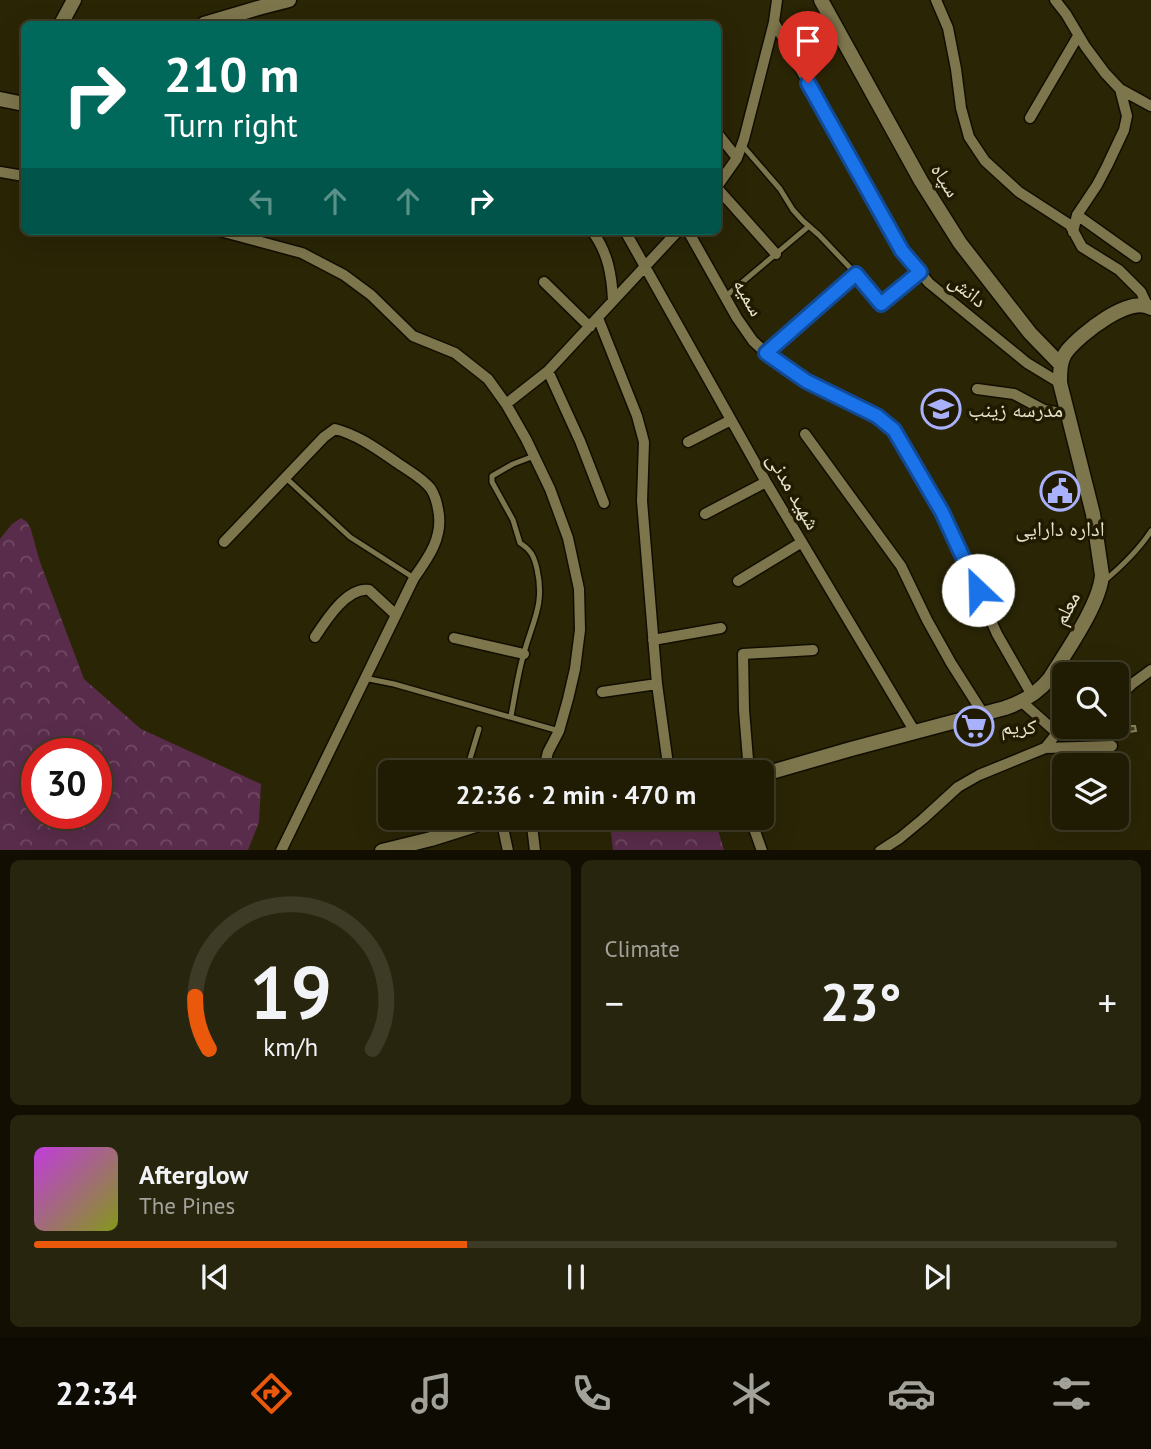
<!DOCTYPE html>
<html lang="en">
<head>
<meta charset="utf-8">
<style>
  :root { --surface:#201c04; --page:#28250e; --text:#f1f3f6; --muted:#a2a19a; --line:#3d3a26; --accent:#ea580c }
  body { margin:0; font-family:"PT Sans","Noto Naskh Arabic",sans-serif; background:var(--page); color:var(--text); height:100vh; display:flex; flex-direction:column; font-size:26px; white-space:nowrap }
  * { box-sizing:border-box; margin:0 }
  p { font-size:23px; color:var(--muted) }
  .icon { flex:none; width:38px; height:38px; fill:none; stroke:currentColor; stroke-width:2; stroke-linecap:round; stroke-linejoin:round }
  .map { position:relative; height:850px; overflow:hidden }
  .panel { display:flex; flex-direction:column; gap:10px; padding:10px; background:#120f02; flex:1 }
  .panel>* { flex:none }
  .top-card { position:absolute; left:21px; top:21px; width:700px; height:214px; border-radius:10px; box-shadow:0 7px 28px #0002,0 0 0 2px var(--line); background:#00695c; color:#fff; overflow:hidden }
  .controls { position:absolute; left:1052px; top:662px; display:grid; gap:14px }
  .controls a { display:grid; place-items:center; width:77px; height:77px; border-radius:10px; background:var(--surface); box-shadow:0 7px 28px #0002,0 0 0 2px var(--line); font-size:35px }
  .speed { position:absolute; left:21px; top:738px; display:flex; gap:14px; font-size:35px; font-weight:700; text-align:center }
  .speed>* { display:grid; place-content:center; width:91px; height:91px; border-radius:50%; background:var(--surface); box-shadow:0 7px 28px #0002,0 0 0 2px var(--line); line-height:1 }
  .speed .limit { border:10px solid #d22; background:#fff; color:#111 }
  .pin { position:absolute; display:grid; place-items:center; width:60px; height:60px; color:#fff; margin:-72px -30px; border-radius:50% 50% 50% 0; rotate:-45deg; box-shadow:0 0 7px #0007 }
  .pin .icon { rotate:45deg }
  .me { position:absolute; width:77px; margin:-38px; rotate:336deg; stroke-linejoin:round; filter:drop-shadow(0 0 5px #0008) }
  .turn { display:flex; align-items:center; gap:24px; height:147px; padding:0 28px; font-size:32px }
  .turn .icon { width:91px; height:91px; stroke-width:2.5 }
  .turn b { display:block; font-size:49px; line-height:60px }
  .lanes { display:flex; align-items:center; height:66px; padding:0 28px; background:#0003; justify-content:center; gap:35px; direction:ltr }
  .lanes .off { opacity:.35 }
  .big { font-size:52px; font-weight:700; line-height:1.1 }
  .panel .tile { flex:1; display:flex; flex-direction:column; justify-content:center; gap:10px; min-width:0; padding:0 24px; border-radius:10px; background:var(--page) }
  .panel .dial { align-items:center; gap:0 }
  .dial svg { height:182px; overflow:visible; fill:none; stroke:var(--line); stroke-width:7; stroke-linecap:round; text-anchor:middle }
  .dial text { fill:var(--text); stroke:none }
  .song { display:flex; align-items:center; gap:21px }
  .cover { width:84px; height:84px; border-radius:10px; background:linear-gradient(135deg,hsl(290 70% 55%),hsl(70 70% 35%)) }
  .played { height:7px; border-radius:4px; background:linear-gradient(90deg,var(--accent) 40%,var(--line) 40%) }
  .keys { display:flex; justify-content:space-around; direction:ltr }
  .heat { display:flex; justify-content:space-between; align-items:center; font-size:38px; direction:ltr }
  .panel .tiles { flex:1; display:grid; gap:10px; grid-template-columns:1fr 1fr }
  .tile:last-child { grid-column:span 2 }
  .trip { position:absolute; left:378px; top:760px; width:396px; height:70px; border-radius:10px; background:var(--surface); box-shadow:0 7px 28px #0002,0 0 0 2px var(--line); font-weight:700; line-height:70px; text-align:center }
  .tab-bar { display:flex; height:112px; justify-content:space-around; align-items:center; background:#0d0b02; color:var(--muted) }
  .tab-bar .icon { width:49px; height:49px }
  .tab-bar .active { color:var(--accent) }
  .tab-bar b { font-size:32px; color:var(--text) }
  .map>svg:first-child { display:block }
  .forest { fill:url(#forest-crowns); fill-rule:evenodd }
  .building { fill:url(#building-back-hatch); stroke:#8c845a; stroke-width:2 }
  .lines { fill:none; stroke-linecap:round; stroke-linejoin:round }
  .lane-casing { stroke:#110e00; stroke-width:8 }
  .street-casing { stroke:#110e00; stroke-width:13 }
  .secondary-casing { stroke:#110e00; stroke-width:17 }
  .lane { stroke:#7d754c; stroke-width:5 }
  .street { stroke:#7d754c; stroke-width:10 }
  .secondary { stroke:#7d754c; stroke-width:14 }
  .route-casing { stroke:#114b97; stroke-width:18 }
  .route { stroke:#1a73e8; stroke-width:12 }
  .labels { text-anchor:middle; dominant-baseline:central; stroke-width:7; stroke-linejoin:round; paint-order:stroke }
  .street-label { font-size:21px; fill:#e6e3cc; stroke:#201b00 }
  .poi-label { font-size:21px; fill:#e6e3cc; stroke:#201b00; text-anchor:start }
</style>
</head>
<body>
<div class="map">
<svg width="1151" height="851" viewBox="0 0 1151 851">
  <defs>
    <pattern id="forest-crowns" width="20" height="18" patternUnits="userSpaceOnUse" patternTransform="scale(1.75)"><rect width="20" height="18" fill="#592c4b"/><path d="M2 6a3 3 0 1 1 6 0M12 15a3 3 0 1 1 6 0" fill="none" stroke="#714a64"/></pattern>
    <pattern id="building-back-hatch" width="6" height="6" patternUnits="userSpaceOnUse" patternTransform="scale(1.75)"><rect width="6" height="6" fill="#453e14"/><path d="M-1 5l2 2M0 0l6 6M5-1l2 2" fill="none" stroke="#605a35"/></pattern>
  </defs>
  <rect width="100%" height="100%" fill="#2a2505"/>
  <path class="forest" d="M21 518 27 522 31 530 40 562 84 679 141 729 261 784 259 822 248 850H0V539L12 524ZM37 754H96V814H37Z
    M609 817H714L724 850H613Z"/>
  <path class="building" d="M1078 726H1135L1136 731 1078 739Z"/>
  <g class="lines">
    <g class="lane-casing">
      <path id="lane" d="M742 145 780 189 793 210 803 221 819 235 856 274 881 304 920 272
        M726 296 809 226
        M286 478 350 537 414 578
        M1103 582C1121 567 1138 551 1151 531
        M364 678 394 684 559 731
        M511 716C515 695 518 673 524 653 533 620 545 604 537 569 534 556 531 550 520 543L513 520 492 482V476L513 464 534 456
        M466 772 479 729
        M439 835 448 817"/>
    </g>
    <g class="street-casing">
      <path id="street" d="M936 0 948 28 956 69 961 108 969 137 985 161 1019 192 1070 225 1082 247 1119 270 1141 292 1147 305
        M1055 0 1066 14 1085 46 1105 73 1120 89 1127 116 1124 130 1107 166 1097 185 1077 215 1073 232
        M774 22 902 251 929 283 1027 363 1060 383
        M1120 89 1151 106
        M1030 118 1078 36
        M718 134 737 158
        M0 172 24 176
        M718 185 737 158 744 139 774 22 777 0
        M718 189 776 254
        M1077 215 1136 257
        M220 231 302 253 344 275 371 295 413 336 455 353 488 379 506 404 526 439 550 489 568 538 579 589 580 630 575 669 568 699 559 731 548 752 543 772
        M592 231C608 252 612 276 613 301
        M625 231 766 482 915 732
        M688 231 737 318 753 341 766 353 806 381 877 416 894 430 942 512 997 634 1032 695
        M544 282 590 327
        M598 318 637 416 644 442 642 501 657 684 669 772
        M766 353 856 274
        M548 371 580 441 604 503
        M977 389 1014 394 1044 410 1067 414
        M506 404 548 371 678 231
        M805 434 901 566 927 620 951 663 984 715
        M688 442 731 420
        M705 514 766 482
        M224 542 324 437 335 429C358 435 377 449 396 462 407 470 423 478 431 489 434 494 437 503 438 509 444 536 429 557 414 578L281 851
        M738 581 802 542
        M315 637C326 620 347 587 369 590L396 615
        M454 638 524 654
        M653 640 721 628
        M602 692 657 684
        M1116 699 1132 684 1151 670
        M1022 702 1057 733
        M1045 748 1112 746
        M749 772 744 710 743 654 813 650
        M531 817 535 851
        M750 817 762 851
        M501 818 508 851
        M880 851 900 838 923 819 958 787 979 775 1045 748 1057 733 1070 726"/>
    </g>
    <g class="secondary-casing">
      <path id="secondary" d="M821 0 921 181 960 243 1030 333 1061 365
        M61 24 74 0
        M204 24 258 8 289 0
        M0 99 24 104
        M761 775 851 749 1005 708C1023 702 1038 693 1050 678 1066 652 1100 604 1102 575L1093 514 1060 383C1060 372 1060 360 1067 351 1081 334 1129 295 1151 308
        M382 851 431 839 501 817"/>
    </g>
    <use href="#lane" class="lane"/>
    <use href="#street" class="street"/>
    <use href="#secondary" class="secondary"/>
  </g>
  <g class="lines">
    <g class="route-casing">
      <path id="route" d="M808 83 902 251 920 272 881 304 856 274 766 353 806 381 877 416 894 430 942 512 978 590"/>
    </g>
    <use href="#route" class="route"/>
  </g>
  <defs>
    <g id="school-ring" transform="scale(2.0125)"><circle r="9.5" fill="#201b00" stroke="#a9b0fc" stroke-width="1.5"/><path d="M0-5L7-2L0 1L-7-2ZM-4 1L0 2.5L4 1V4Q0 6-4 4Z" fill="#a9b0fc"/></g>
    <g id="civic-ring" transform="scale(2.0125)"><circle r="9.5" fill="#201b00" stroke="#a9b0fc" stroke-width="1.5"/><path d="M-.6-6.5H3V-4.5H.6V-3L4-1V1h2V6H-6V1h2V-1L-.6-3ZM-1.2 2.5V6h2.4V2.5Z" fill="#a9b0fc"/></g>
    <g id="supermarket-ring" transform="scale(2.0125)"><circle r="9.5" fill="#201b00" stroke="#a9b0fc" stroke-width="1.5"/><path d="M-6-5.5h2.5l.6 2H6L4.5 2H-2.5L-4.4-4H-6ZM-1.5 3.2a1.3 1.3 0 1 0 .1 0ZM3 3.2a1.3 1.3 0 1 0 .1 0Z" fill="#a9b0fc"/></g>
  </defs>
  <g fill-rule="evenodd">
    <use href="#school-ring" x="941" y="409"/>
    <use href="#civic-ring" x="1060" y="491"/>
    <use href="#supermarket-ring" x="974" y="726"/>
  </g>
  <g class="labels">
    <g class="street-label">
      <text transform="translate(946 180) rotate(58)">سپاه</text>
      <text transform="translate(968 290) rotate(39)">دانش</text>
      <text transform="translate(749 297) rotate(60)">سمیه</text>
      <text transform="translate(794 491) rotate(60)">شهید مدنی</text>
      <text transform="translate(1066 608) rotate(-62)">معلم</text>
    </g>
    <g class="poi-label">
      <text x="968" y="409">مدرسه زینب</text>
      <text x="1060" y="528" text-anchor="middle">اداره دارایی</text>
      <text x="1001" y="726">کریم</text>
    </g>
  </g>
</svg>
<div class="controls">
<a><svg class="icon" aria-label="search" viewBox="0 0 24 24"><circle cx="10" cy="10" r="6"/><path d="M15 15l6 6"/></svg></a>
<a><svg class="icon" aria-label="layers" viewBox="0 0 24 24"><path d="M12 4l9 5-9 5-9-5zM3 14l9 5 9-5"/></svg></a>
</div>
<div class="speed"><div class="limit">30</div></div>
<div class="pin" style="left:808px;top:83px;background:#d93025"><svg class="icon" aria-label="arrive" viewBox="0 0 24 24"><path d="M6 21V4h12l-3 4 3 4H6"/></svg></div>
<svg class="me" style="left:978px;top:590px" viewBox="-20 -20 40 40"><circle r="19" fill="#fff"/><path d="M0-13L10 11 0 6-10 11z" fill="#1a73e8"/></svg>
<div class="trip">22:36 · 2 min · 470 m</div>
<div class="top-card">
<div class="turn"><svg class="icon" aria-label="right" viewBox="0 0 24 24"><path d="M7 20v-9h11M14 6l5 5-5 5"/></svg><div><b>210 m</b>Turn right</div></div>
<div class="lanes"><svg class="icon off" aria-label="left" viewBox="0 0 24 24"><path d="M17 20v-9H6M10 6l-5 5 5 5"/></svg><svg class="icon off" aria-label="ahead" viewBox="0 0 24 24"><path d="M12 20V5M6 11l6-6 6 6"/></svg><svg class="icon off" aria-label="ahead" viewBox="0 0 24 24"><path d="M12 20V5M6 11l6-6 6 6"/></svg><svg class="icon" aria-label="right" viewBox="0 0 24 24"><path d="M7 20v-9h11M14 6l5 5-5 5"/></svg></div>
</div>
</div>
<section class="panel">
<div class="tiles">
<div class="tile dial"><svg viewBox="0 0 100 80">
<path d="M14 69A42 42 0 1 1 86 69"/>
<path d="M14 69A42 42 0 0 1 8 46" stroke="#ea580c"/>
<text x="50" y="56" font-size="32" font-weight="700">19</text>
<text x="50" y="72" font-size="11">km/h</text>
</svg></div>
<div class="tile"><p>Climate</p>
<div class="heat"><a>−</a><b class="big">23°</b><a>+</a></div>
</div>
<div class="tile">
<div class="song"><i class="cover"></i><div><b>Afterglow</b><p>The Pines</p></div></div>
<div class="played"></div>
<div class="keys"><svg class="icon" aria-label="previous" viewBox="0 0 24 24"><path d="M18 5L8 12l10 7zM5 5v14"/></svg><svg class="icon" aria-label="pause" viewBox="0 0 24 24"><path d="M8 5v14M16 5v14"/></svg><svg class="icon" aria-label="next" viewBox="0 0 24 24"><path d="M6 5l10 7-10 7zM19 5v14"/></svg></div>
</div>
</div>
</section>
<nav class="tab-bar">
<b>22:34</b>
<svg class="icon active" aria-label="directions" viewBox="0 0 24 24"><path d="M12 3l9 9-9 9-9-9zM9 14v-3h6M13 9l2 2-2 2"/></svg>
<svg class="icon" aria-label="music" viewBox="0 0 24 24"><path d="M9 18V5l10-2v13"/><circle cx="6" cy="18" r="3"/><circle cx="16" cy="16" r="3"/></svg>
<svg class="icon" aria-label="phone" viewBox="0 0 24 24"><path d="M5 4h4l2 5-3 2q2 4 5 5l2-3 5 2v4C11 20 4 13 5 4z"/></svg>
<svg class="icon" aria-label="climate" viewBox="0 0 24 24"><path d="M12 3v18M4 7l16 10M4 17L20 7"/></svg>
<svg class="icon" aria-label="car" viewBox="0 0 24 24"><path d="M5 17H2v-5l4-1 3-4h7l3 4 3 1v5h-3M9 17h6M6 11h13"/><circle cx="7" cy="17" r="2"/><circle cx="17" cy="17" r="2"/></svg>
<svg class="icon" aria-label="filters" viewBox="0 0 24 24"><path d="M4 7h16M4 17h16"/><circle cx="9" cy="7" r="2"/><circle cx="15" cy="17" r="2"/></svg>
</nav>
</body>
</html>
